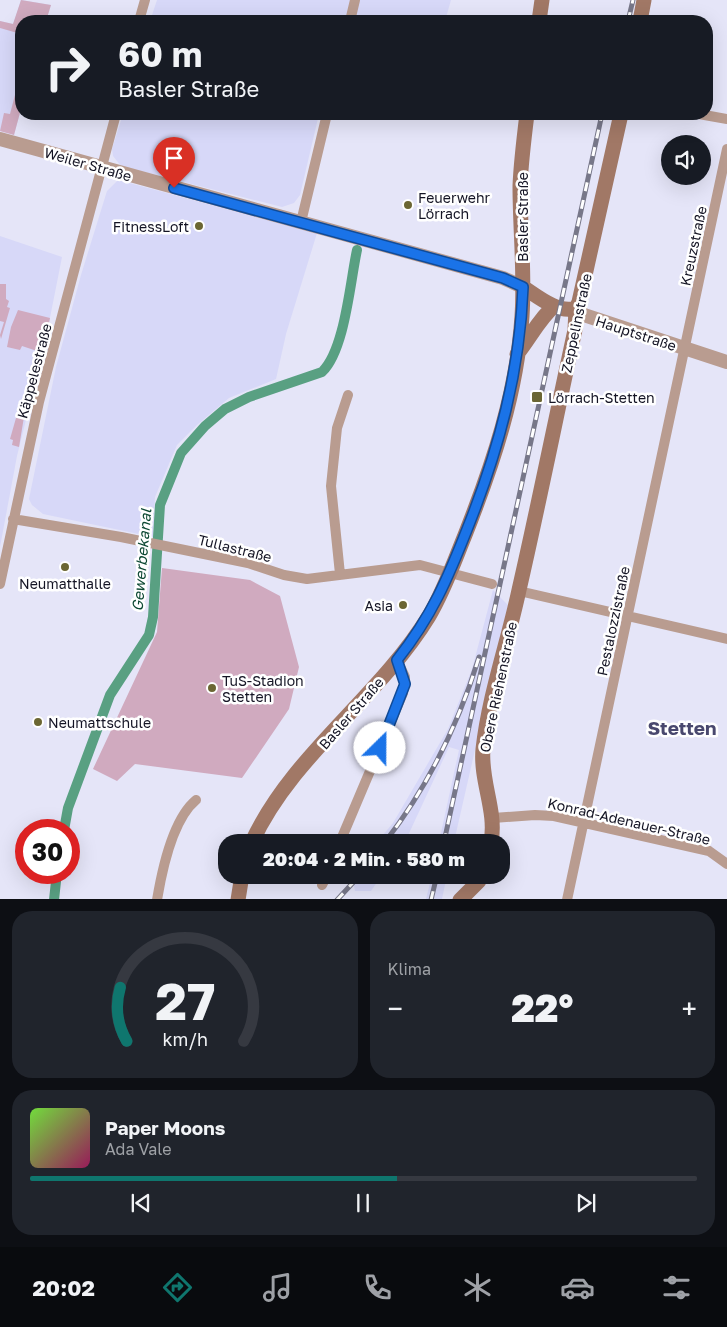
<!DOCTYPE html>
<html lang="de">
<head>
<meta charset="utf-8">
<style>
  :root { --surface:#171b24; --page:#20242c; --text:#f1f3f6; --muted:#9ea1a6; --line:#363941; --accent:#0f766e }
  body { margin:0; font-family:"Golos Text",sans-serif; background:var(--page); color:var(--text); height:100vh; display:flex; flex-direction:column; font-size:19px; white-space:nowrap }
  * { box-sizing:border-box; margin:0 }
  p { font-size:16px; color:var(--muted) }
  .icon { flex:none; width:28px; height:28px; fill:none; stroke:currentColor; stroke-width:2; stroke-linecap:round; stroke-linejoin:round }
  .map { position:relative; height:899px; overflow:hidden }
  .drawer { display:flex; flex-direction:column; gap:12px; padding:12px; background:#0d0f14; flex:1 }
  .drawer>* { flex:none }
  .hud { position:absolute; left:15px; top:15px; width:698px; height:105px; border-radius:20px; box-shadow:0 5px 20px #0002; background:#171b24; color:var(--text); overflow:hidden }
  .controls { position:absolute; left:661px; top:135px; display:grid; gap:10px }
  .controls a { display:grid; place-items:center; width:50px; height:50px; border-radius:50%; background:var(--surface); box-shadow:0 5px 20px #0002; font-size:25px }
  .speed { position:absolute; left:15px; top:819px; display:flex; gap:10px; font-size:25px; font-weight:700; text-align:center }
  .speed>* { display:grid; place-content:center; width:65px; height:65px; border-radius:50%; background:var(--surface); box-shadow:0 5px 20px #0002; line-height:1 }
  .speed .limit { border:8px solid #d22; background:#fff; color:#111 }
  .pin { position:absolute; display:grid; place-items:center; width:42px; height:42px; color:#fff; margin:-51px -21px; border-radius:50% 50% 50% 0; rotate:-45deg; box-shadow:0 0 5px #0007 }
  .pin .icon { rotate:45deg }
  .me { position:absolute; width:55px; margin:-28px; rotate:23deg; stroke-linejoin:round; filter:drop-shadow(0 0 4px #0008) }
  .turn { display:flex; align-items:center; gap:18px; height:105px; padding:0 20px; font-size:22px }
  .turn .icon { width:65px; height:65px; stroke-width:2.5 }
  .turn b { display:block; font-size:35px; line-height:42px }
  .big { font-size:38px; font-weight:800; line-height:1.1 }
  .drawer .widget { flex:1; display:flex; flex-direction:column; justify-content:center; gap:8px; min-width:0; padding:0 18px; border-radius:20px; background:var(--page) }
  .drawer .dial { align-items:center; gap:0 }
  .dial svg { height:130px; overflow:visible; fill:none; stroke:var(--line); stroke-width:7; stroke-linecap:round; text-anchor:middle }
  .dial text { fill:var(--text); stroke:none }
  .song { display:flex; align-items:center; gap:15px }
  .cover { width:60px; height:60px; border-radius:8px; background:linear-gradient(135deg,hsl(100 70% 55%),hsl(330 70% 35%)) }
  .played { height:5px; border-radius:2px; background:linear-gradient(90deg,var(--accent) 55%,var(--line) 55%) }
  .keys { display:flex; justify-content:space-around; direction:ltr }
  .heat { display:flex; justify-content:space-between; align-items:center; font-size:28px; direction:ltr }
  .drawer .tiles { flex:1; display:grid; gap:12px; grid-template-columns:1fr 1fr }
  .widget:last-child { grid-column:span 2 }
  .trip { position:absolute; left:218px; top:834px; width:292px; height:50px; border-radius:20px; background:var(--surface); box-shadow:0 5px 20px #0002; font-weight:800; line-height:50px; text-align:center }
  .tabs { display:flex; height:80px; justify-content:space-around; align-items:center; background:#090b0e; color:var(--muted) }
  .tabs .icon { width:35px; height:35px }
  .tabs .active { color:var(--accent) }
  .tabs b { font-size:22px; color:var(--text) }
  .map>svg:first-child { display:block }
  .built { fill:#d7d8f8 }
  .green { fill:#d0aabf }
  .lines { fill:none; stroke-linecap:round; stroke-linejoin:round }
  .canal { stroke:#59a082; stroke-width:10 }
  .minor { stroke:#b99c90; stroke-width:10 }
  .tertiary { stroke:#b99c90; stroke-width:14 }
  .secondary { stroke:#a17866; stroke-width:15 }
  .rail-casing { stroke:#777789; stroke-width:5 }
  .rail { stroke:#fff; stroke-width:3; stroke-dasharray:9; stroke-linecap:butt }
  .route-casing { stroke:#114b97; stroke-width:12 }
  .route { stroke:#1a73e8; stroke-width:9 }
  .poi-dot { fill:#6b6633; stroke:#fff; stroke-width:2 }
  .labels { text-anchor:middle; dominant-baseline:central; stroke-width:5; stroke-linejoin:round; paint-order:stroke }
  .street-label { font-size:14px; fill:#141424; stroke:#fff }
  .poi-label { font-size:14px; fill:#141424; stroke:#fff; text-anchor:start }
  .water-label { font-size:15px; font-style:italic; fill:#0e4934; stroke:#fff }
  .district-label { font-size:19px; font-weight:bold; fill:#49486e; stroke:#fff }
</style>
</head>
<body>
<div class="map">
<svg width="727" height="900" viewBox="0 0 727 900">
  <rect width="100%" height="100%" fill="#e5e5f8"/>
  <path class="built" d="M21 0 51 5 46 21H21V109L14 135 0 131V21L13 24Z
    M157 0H451L445 21H150Z
    M123 114H319L300 195 294 203 282 207 121 166 113 156 112 149Z
    M118 180 317 233 286 334 276 379 229 398 197 425 177 445 155 497 153 537 43 514 32 505 29 499 56 367 81 275 107 191Z
    M0 236 62 257 45 343 17 456 0 547Z
    M493 590 508 605 454 842H439L459 750 449 747 405 842H377L393 823 448 729 472 669Z
    M352 875H382L371 891H355Z
    M432 875H447L442 899H426Z"/>
  <path class="green" d="M21 0 51 5 46 21H21V41V34L0 28V21L13 24Z
    M21 72V109L14 135 0 131 4 113 10 114Z
    M0 284H6V299L9 301 7 307 10 308 1 339 0 335 4 322 0 321Z
    M18 310 50 318 43 353 22 346 20 350 7 347 11 327Z
    M20 404 26 405 19 447 12 445 13 440 10 439Z
    M162 568 250 580 280 596 299 667 289 709 242 778 135 764 117 781 93 769 157 632Z"/>
  <g class="lines">
    <path class="canal" d="M64 830 68 808 110 695 149 635 153 617 160 505 181 453 205 426 225 409 249 397 322 372C345 350 350 282 357 250
      M54 900 57 872"/>
    <path class="minor" d="M139 21 145 0
      M350 21 355 0
      M699 114 727 119
      M301 222 327 114
      M13 519 121 537 248 563 284 575 307 579 420 565 492 584
      M340 574 331 486 337 428 348 395
      M0 584 39 402 116 114
      M519 591 727 639
      M493 818 535 815 554 816 709 851 727 864
      M340 842 403 693 405 677 397 660
      M322 885 327 875
      M157 900C162 870 173 819 196 800
      M567 900 727 149"/>
    <path class="tertiary" d="M0 139 503 278 523 287
      M576 308 584 315 727 362"/>
    <path class="secondary" d="M539 21 542 0
      M640 21 644 0
      M523 287C537 296 558 314 576 308
      M517 354C530 338 539 319 554 306
      M252 842C292 755 379 698 429 616 444 591 454 562 465 535 493 464 517 393 522 316 525 273 520 230 520 186 521 162 524 138 527 114
      M491 842C497 811 480 781 483 749 489 695 508 642 519 590 539 503 556 417 575 330L576 308 579 302 621 114
      M238 900 242 875
      M460 900 479 881 481 875"/>
    <g class="rail-casing">
      <path id="rail" d="M628 21 633 0
        M385 842C427 788 459 723 479 657
        M444 842 602 114
        M337 900 360 875
        M431 900 437 875"/>
    </g>
    <use href="#rail" class="rail"/>
  </g>
  <g class="lines">
    <g class="route-casing">
      <path id="route" d="M174 188 503 278 523 287C520 371 499 449 468 527 448 578 432 616 397 660L405 684 380 748"/>
    </g>
    <use href="#route" class="route"/>
  </g>
  <g class="poi-dot">
    <circle cx="408" cy="205" r="5"/>
    <circle cx="199" cy="226" r="5"/>
    <rect x="531" y="391" width="12" height="12" rx="2.5"/>
    <circle cx="65" cy="567" r="5"/>
    <circle cx="403" cy="605" r="5"/>
    <circle cx="212" cy="688" r="5"/>
    <circle cx="38" cy="722" r="5"/>
  </g>
  <g class="labels">
    <g class="street-label">
      <text transform="translate(88 164) rotate(16)">Weiler Straße</text>
      <text transform="translate(522 217) rotate(-90)">Basler Straße</text>
      <text transform="translate(693 246) rotate(-78)">Kreuzstraße</text>
      <text transform="translate(576 323) rotate(-78)">Zeppelinstraße</text>
      <text transform="translate(636 333) rotate(18)">Hauptstraße</text>
      <text transform="translate(34 371) rotate(-75)">Käppelestraße</text>
      <text transform="translate(235 548) rotate(14)">Tullastraße</text>
      <text transform="translate(613 621) rotate(-78)">Pestalozzistraße</text>
      <text transform="translate(498 687) rotate(-78)">Obere Riehenstraße</text>
      <text transform="translate(351 713) rotate(-49)">Basler Straße</text>
      <text transform="translate(629 821) rotate(13)">Konrad-Adenauer-Straße</text>
    </g>
    <g class="poi-label">
      <text x="418" y="197">Feuerwehr<tspan x="418" dy="16">Lörrach</tspan></text>
      <text x="189" y="226" text-anchor="end">FitnessLoft</text>
      <text x="548" y="397">Lörrach-Stetten</text>
      <text x="65" y="583" text-anchor="middle">Neumatthalle</text>
      <text x="393" y="605" text-anchor="end">Asia</text>
      <text x="222" y="680">TuS-Stadion<tspan x="222" dy="16">Stetten</tspan></text>
      <text x="48" y="722">Neumattschule</text>
    </g>
    <g class="water-label">
      <text transform="translate(141 560) rotate(-85)">Gewerbekanal</text>
    </g>
    <g class="district-label">
      <text x="682" y="727">Stetten</text>
    </g>
  </g>
</svg>
<div class="controls">
<a><svg class="icon" aria-label="sound" viewBox="0 0 24 24"><path d="M4 9h4l5-4v14l-5-4H4zM17 9q2 3 0 6"/></svg></a>
</div>
<div class="speed"><div class="limit">30</div></div>
<div class="pin" style="left:174px;top:188px;background:#d93025"><svg class="icon" aria-label="arrive" viewBox="0 0 24 24"><path d="M6 21V4h12l-3 4 3 4H6"/></svg></div>
<svg class="me" style="left:380px;top:748px" viewBox="-20 -20 40 40"><circle r="19" fill="#fff"/><path d="M0-13L10 11 0 6-10 11z" fill="#1a73e8"/></svg>
<div class="trip">20:04 · 2 Min. · 580 m</div>
<div class="hud">
<div class="turn"><svg class="icon" aria-label="right" viewBox="0 0 24 24"><path d="M7 20v-9h11M14 6l5 5-5 5"/></svg><div><b>60 m</b>Basler Straße</div></div>
</div>
</div>
<section class="drawer">
<div class="tiles">
<div class="widget dial"><svg viewBox="0 0 100 80">
<path d="M14 69A42 42 0 1 1 86 69"/>
<path d="M14 69A42 42 0 0 1 10 36" stroke="#0f766e"/>
<text x="50" y="56" font-size="32" font-weight="700">27</text>
<text x="50" y="72" font-size="11">km/h</text>
</svg></div>
<div class="widget"><p>Klima</p>
<div class="heat"><a>−</a><b class="big">22°</b><a>+</a></div>
</div>
<div class="widget">
<div class="song"><i class="cover"></i><div><b>Paper Moons</b><p>Ada Vale</p></div></div>
<div class="played"></div>
<div class="keys"><svg class="icon" aria-label="previous" viewBox="0 0 24 24"><path d="M18 5L8 12l10 7zM5 5v14"/></svg><svg class="icon" aria-label="pause" viewBox="0 0 24 24"><path d="M8 5v14M16 5v14"/></svg><svg class="icon" aria-label="next" viewBox="0 0 24 24"><path d="M6 5l10 7-10 7zM19 5v14"/></svg></div>
</div>
</div>
</section>
<nav class="tabs">
<b>20:02</b>
<svg class="icon active" aria-label="directions" viewBox="0 0 24 24"><path d="M12 3l9 9-9 9-9-9zM9 14v-3h6M13 9l2 2-2 2"/></svg>
<svg class="icon" aria-label="music" viewBox="0 0 24 24"><path d="M9 18V5l10-2v13"/><circle cx="6" cy="18" r="3"/><circle cx="16" cy="16" r="3"/></svg>
<svg class="icon" aria-label="phone" viewBox="0 0 24 24"><path d="M5 4h4l2 5-3 2q2 4 5 5l2-3 5 2v4C11 20 4 13 5 4z"/></svg>
<svg class="icon" aria-label="climate" viewBox="0 0 24 24"><path d="M12 3v18M4 7l16 10M4 17L20 7"/></svg>
<svg class="icon" aria-label="car" viewBox="0 0 24 24"><path d="M5 17H2v-5l4-1 3-4h7l3 4 3 1v5h-3M9 17h6M6 11h13"/><circle cx="7" cy="17" r="2"/><circle cx="17" cy="17" r="2"/></svg>
<svg class="icon" aria-label="filters" viewBox="0 0 24 24"><path d="M4 7h16M4 17h16"/><circle cx="9" cy="7" r="2"/><circle cx="15" cy="17" r="2"/></svg>
</nav>
</body>
</html>
